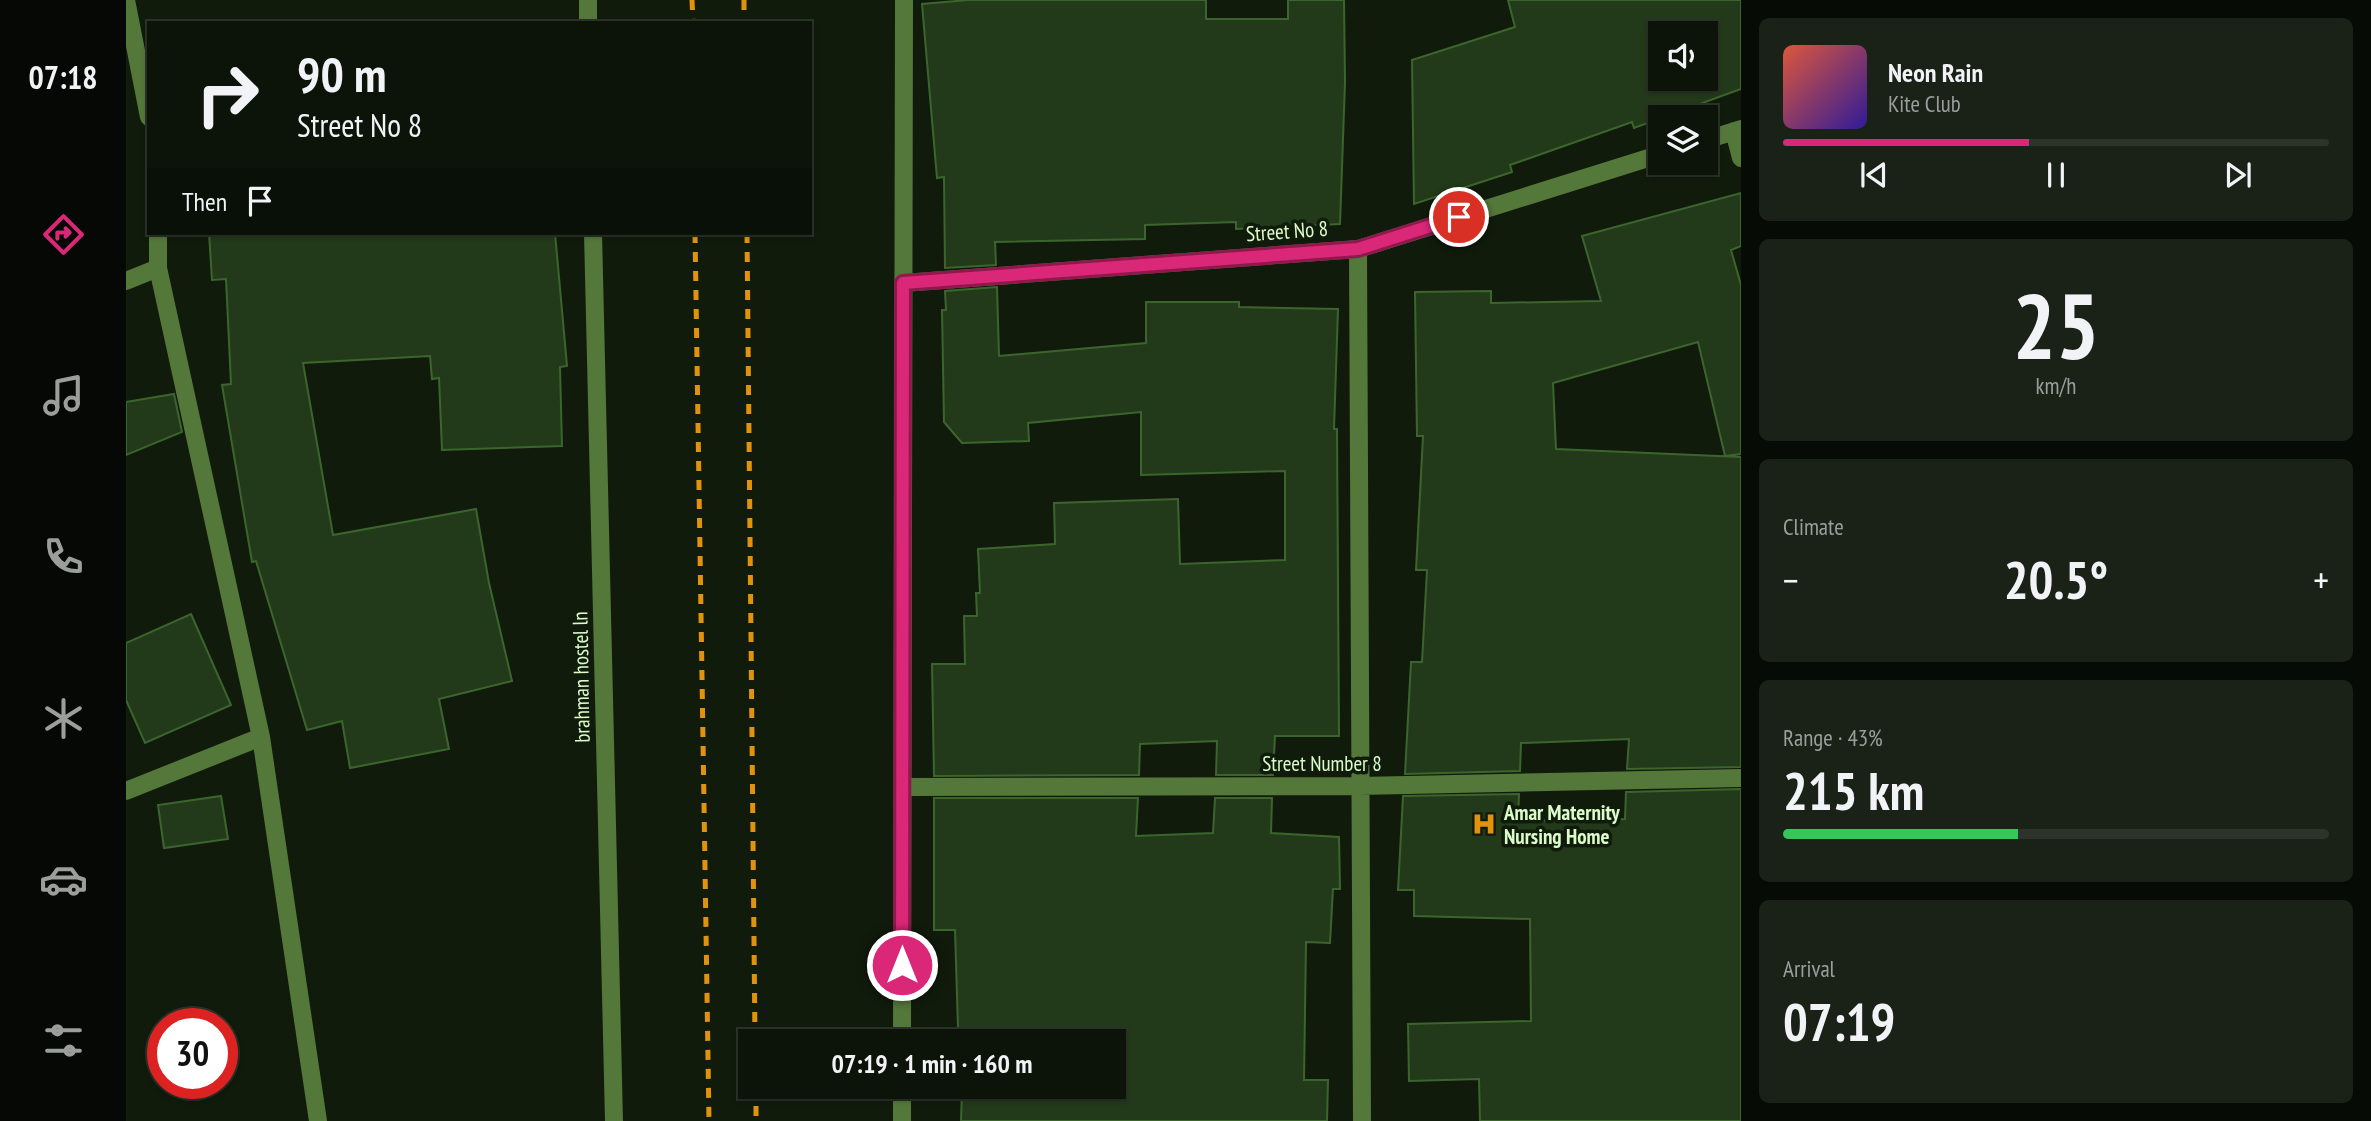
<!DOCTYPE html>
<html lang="en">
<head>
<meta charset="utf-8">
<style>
  :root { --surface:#0c1409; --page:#1a2117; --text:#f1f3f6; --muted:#9a9e9c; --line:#2c332a; --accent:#db2777 }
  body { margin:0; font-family:"PT Sans Narrow",sans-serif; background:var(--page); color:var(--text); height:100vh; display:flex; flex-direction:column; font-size:26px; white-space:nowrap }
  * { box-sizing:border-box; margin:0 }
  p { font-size:23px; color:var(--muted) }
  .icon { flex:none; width:38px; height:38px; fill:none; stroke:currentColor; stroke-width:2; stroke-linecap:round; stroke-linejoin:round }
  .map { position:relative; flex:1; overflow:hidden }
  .drawer { display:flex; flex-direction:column; gap:18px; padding:18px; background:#070b05; width:630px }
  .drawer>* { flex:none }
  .hud { position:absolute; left:21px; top:21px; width:665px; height:214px; border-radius:0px; box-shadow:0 2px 5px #0004,0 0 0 2px var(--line); background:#0c1409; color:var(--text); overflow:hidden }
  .tools { position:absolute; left:1522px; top:21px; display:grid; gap:14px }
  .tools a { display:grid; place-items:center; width:70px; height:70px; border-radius:0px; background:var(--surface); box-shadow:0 2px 5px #0004,0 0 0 2px var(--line); font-size:35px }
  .speed { position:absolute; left:21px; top:1008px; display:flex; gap:14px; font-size:35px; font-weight:700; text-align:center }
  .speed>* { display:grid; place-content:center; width:91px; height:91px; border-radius:50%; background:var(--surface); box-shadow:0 2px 5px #0004,0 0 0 2px var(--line); line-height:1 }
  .speed .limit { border:10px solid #d22; background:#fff; color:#111 }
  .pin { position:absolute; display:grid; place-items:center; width:60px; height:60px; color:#fff; margin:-30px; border:4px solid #fff; border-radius:50%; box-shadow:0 2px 7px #0007 }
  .me { position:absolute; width:77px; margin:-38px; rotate:0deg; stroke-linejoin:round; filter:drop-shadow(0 0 5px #0008) }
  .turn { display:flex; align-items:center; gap:24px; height:147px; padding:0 35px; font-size:32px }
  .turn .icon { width:91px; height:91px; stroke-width:2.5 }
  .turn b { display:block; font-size:49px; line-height:60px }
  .then { display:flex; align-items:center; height:66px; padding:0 35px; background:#0003; gap:14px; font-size:26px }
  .big { font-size:52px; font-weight:800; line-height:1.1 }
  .drawer .card { flex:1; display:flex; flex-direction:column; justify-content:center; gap:10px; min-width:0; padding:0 24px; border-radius:10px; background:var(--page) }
  .drawer .dial { align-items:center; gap:0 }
  .dial b { font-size:91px; line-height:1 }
  .song { display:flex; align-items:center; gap:21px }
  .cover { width:84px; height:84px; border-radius:10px; background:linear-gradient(135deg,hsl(10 70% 55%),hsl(250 70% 35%)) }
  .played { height:7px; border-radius:4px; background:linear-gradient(90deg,var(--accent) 45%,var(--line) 45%) }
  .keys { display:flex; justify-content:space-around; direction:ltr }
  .heat { display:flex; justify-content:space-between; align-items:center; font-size:38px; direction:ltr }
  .charge { height:10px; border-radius:5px; background:linear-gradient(90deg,#34c759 43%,var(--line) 0) }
  .trip { position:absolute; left:612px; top:1029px; width:388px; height:70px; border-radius:0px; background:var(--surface); box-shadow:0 2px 5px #0004,0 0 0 2px var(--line); font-weight:800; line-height:70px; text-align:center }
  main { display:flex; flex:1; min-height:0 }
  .menu { display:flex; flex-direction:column; width:126px; justify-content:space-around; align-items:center; background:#050804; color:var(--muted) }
  .menu .icon { width:49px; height:49px }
  .menu .selected { color:var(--accent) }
  .menu b { font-size:32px; color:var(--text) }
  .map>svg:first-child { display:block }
  .building { fill:#223a19; stroke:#3c652d; stroke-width:2; fill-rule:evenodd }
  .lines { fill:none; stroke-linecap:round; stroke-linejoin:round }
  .minor { stroke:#54773a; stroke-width:18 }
  .rail { stroke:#e2930e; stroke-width:5; stroke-dasharray:10 9; stroke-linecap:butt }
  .route-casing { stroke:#8e194d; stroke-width:18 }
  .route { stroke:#db2777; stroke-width:12 }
  .labels { text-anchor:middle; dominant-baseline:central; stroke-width:7; stroke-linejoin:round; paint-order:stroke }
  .street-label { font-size:21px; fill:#dbfcc9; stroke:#101b0c }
  .poi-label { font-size:21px; font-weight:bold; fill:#dbfcc9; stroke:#101b0c; text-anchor:start }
</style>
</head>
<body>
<main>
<nav class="menu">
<b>07:18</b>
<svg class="icon selected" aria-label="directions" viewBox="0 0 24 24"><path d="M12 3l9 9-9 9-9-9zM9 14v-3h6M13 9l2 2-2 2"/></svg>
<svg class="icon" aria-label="music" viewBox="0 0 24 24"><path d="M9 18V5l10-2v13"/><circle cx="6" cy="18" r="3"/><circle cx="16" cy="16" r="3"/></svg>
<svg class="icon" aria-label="phone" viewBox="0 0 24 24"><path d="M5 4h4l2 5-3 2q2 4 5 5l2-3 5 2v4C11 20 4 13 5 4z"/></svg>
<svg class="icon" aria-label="climate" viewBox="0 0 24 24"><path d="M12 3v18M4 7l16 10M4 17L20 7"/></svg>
<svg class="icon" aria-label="car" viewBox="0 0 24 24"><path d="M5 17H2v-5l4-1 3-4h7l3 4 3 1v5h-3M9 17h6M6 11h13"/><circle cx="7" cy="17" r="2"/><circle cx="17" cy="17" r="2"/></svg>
<svg class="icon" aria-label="filters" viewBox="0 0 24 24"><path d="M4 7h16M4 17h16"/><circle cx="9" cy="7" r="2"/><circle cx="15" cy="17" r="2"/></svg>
</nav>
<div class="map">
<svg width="1615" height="1121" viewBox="0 0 1615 1121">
  <rect width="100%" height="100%" fill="#101b0c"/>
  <path class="building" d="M842 0H1080V19H1162V0H1218L1219 82 1214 224 1110 229V222L1019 225V239L869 242 870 265 819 268 818 177 811 178 796 4Z
    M1382 0H1615V89L1508 128 1506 122 1384 165 1386 172 1288 204 1286 60 1389 27ZM1535 33H1580V79H1535Z
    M1615 193V246L1605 250 1615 285V454L1599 456 1572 342 1427 383 1430 449 1615 457V767L1501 769 1503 739 1395 743 1394 771 1279 774 1285 662H1296L1301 570H1290L1297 436H1291L1289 292 1365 291V303L1475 301 1456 236Z
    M83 233H429L441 366 434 367 436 446 316 450 313 378 306 379 304 356 177 363 207 535 350 509 363 583 386 681 313 699 323 749 224 768 216 721 181 730 130 561 126 562 96 385 105 384 100 279 86 280Z
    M871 287 873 356 1020 343V302H1113V307L1212 309 1208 429H1211L1213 736H1149L1147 775H1090L1091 741 1014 744 1013 775 808 776 806 664H839L838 616H851L850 593H854L852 549 929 544 928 503 1052 499 1054 564 1159 560V471L1015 475V412L902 423 903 441 836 443 818 422 816 310H820L819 291Z
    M48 394 56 432 0 455V402Z
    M65 614 105 705 19 743 0 700V643Z
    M1615 789V1121H1354L1353 1079 1283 1081 1282 1024 1405 1021 1404 919 1288 916V890H1272L1277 796 1393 794 1392 821 1499 819 1500 792Z
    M95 796 102 839 38 848 32 805Z
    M808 798H1012L1010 836 1087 833 1089 798H1146L1145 833 1213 837 1214 889H1207L1204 943 1180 942 1178 1080H1202L1201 1121H835L836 1090H810V1087H989V1041H811V1028H832L829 930H808Z"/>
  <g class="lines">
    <path class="minor" d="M0 0 23 117
      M462 0V23
      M1608 131 1615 158
      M1580 140 1615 129
      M32 233V268L135 737 192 1121
      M467 233 488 1121
      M1232 249 1236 1121
      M0 281 32 268
      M777 283 1232 249 1535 154
      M777 787 1233 786 1615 778
      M0 791 135 737
      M776 1041 778 0
      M776 1121V1087"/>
    <path class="rail" d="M566 0 567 23
      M618 0V23
      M569 233 583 1121
      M621 233 629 1041
      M630 1087V1121"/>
  </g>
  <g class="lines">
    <g class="route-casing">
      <path id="route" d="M776 965 777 283 1232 249 1333 217"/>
    </g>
    <use href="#route" class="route"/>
  </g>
  <defs>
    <g id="hospital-bare" transform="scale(1.89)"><path d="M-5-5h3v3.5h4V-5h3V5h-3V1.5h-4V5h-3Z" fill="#e2930e" stroke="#101b0c" stroke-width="2.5" paint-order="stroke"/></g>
  </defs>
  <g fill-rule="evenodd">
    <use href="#hospital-bare" x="1358" y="824"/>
  </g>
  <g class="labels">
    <g class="street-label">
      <text transform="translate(1161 231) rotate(-4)">Street No 8</text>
      <text transform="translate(455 677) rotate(-91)">brahman hostel ln</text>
      <text x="1196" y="763">Street Number 8</text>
    </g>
    <g class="poi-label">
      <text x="1378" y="812">Amar Maternity<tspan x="1378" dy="24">Nursing Home</tspan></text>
    </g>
  </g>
</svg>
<div class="tools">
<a><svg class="icon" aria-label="sound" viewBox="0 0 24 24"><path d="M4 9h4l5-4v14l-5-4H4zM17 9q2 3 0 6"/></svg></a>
<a><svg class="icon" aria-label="layers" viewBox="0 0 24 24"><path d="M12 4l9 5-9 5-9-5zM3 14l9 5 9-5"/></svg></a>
</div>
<div class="speed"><div class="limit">30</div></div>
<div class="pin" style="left:1333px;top:217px;background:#d93025"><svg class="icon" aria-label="arrive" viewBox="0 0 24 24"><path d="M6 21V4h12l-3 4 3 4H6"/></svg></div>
<svg class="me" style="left:776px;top:965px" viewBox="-20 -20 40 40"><circle r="17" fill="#db2777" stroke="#fff" stroke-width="3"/><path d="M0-11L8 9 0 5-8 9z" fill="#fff"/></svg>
<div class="trip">07:19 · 1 min · 160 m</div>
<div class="hud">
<div class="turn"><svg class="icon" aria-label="right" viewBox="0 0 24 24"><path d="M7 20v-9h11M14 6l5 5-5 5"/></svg><div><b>90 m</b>Street No 8</div></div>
<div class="then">Then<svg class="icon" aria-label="arrive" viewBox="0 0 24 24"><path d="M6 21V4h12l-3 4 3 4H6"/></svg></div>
</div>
</div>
<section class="drawer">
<div class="card">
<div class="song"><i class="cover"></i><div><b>Neon Rain</b><p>Kite Club</p></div></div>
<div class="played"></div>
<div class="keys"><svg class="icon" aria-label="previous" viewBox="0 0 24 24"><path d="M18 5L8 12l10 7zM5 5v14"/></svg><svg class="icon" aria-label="pause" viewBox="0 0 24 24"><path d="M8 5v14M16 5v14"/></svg><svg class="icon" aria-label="next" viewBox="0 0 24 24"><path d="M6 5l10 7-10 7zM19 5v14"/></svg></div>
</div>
<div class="card dial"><b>25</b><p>km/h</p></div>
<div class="card"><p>Climate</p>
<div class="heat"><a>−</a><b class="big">20.5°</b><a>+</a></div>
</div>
<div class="card"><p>Range · 43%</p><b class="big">215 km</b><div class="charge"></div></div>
<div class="card"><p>Arrival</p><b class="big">07:19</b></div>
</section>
</main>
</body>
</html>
